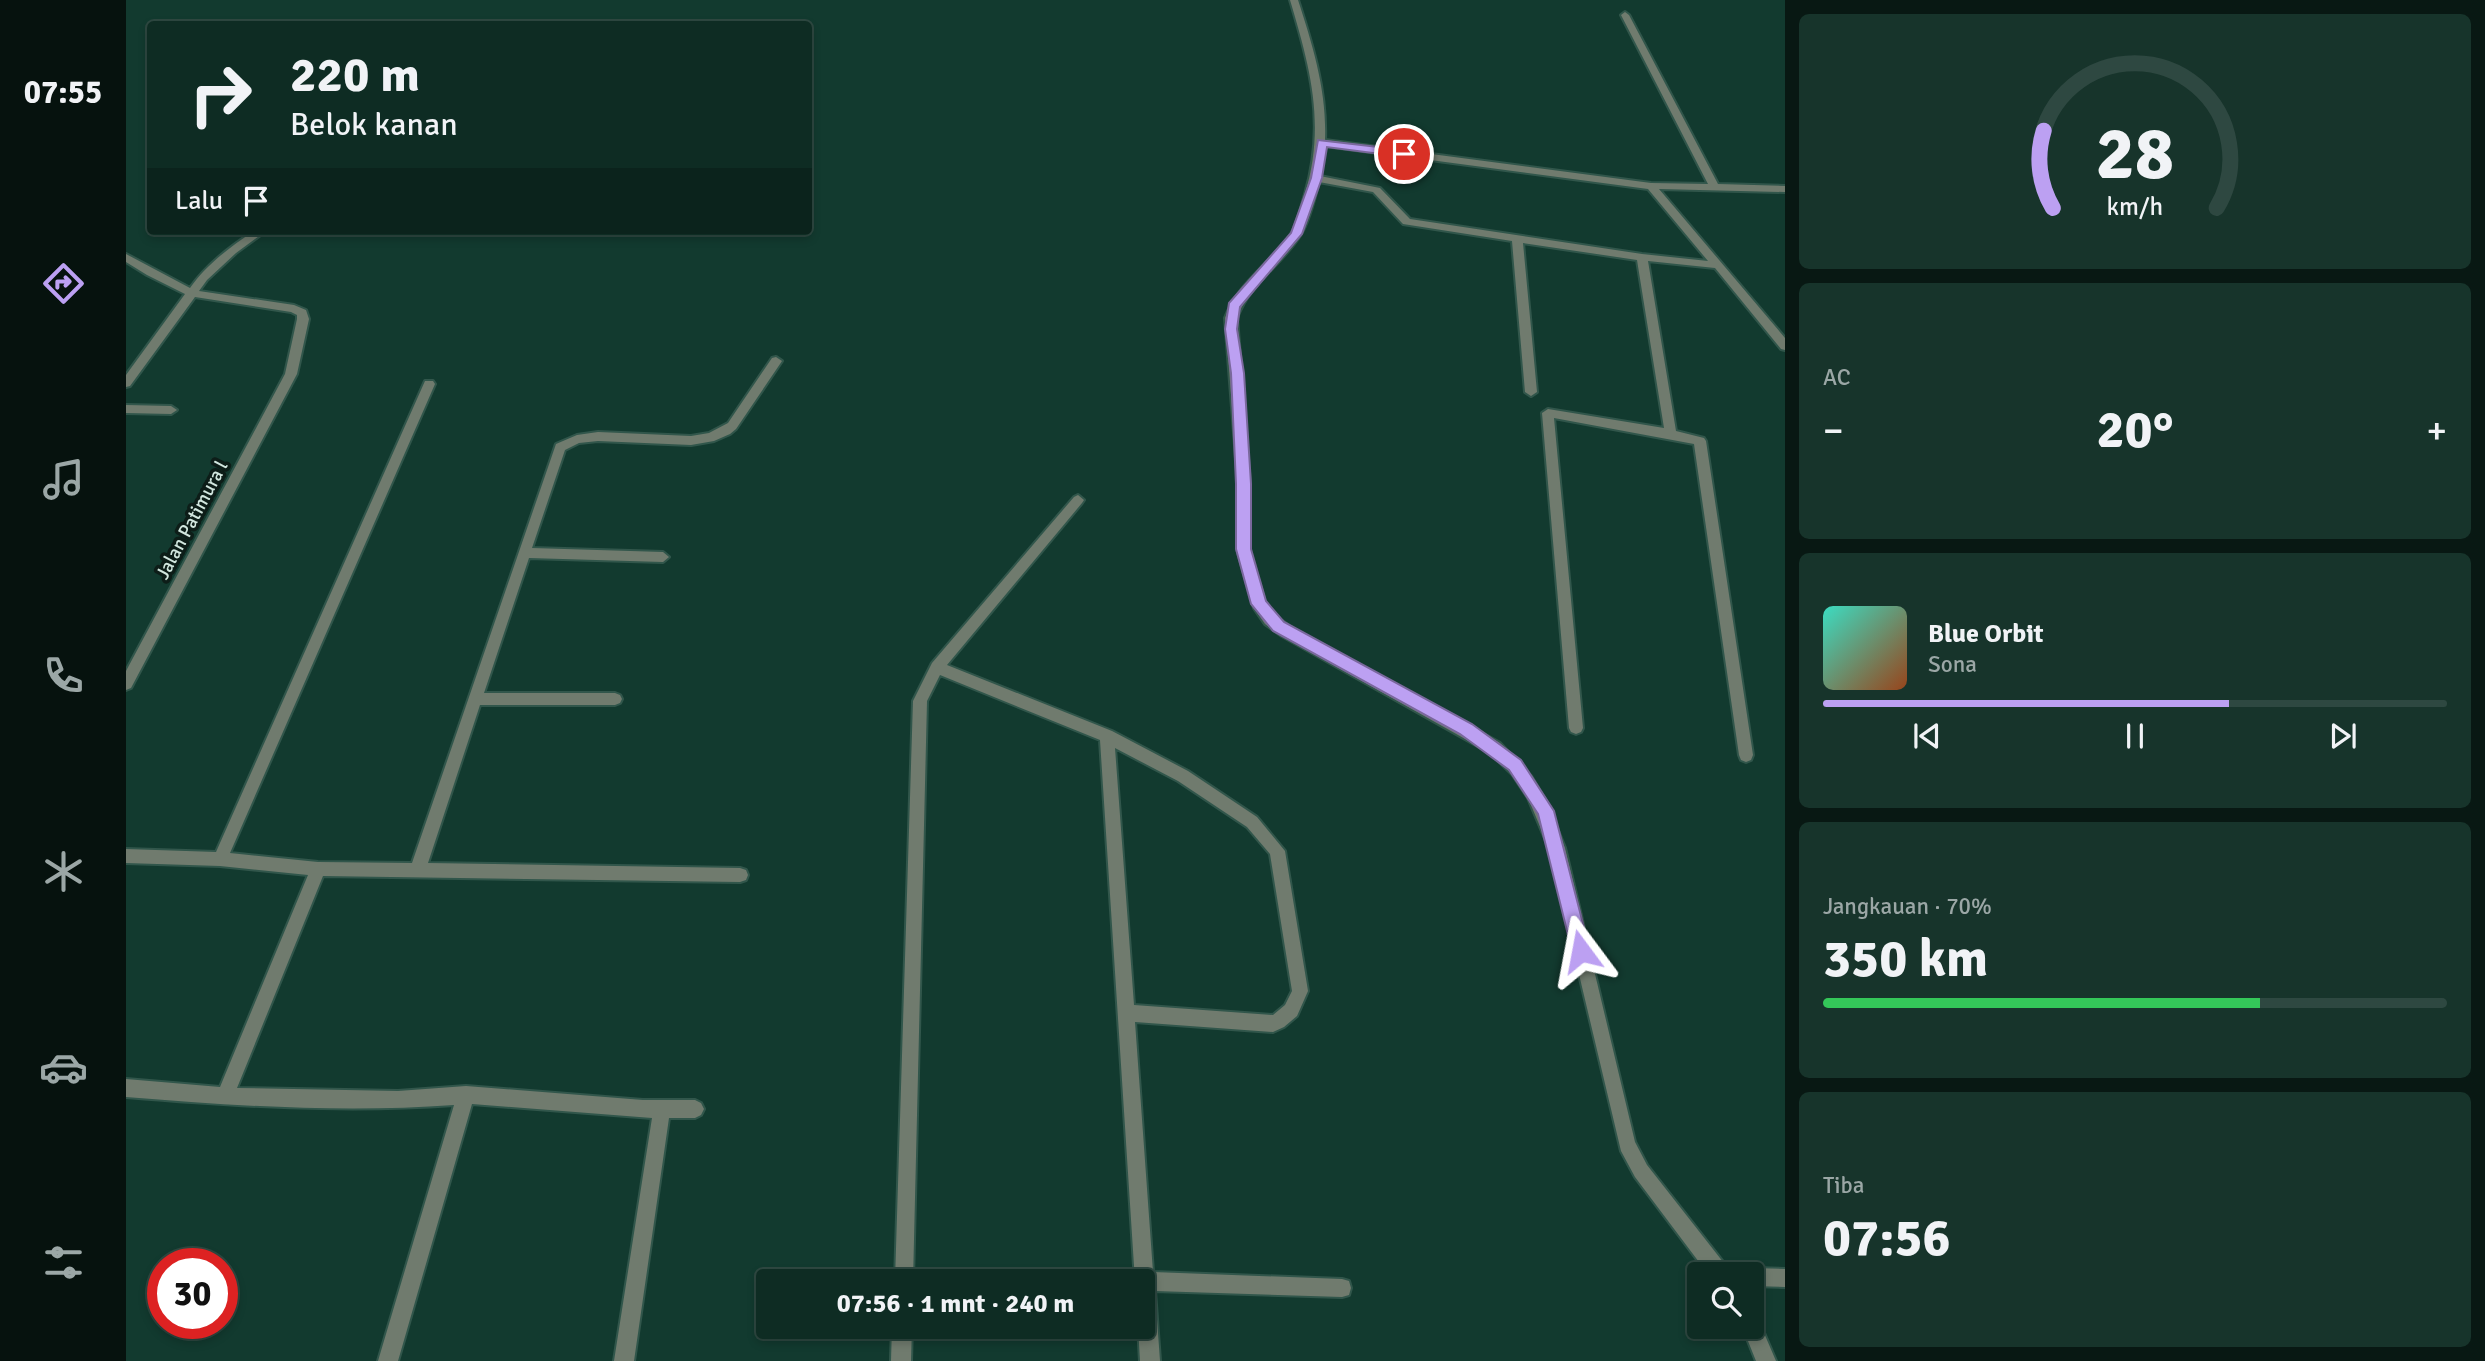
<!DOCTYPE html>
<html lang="id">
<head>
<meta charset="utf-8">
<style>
  :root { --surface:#0e2c23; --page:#17342b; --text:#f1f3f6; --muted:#9ba7a6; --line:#2e4841; --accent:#bca0f2 }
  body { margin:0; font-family:Signika,sans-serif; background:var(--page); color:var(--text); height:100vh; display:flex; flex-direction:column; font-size:26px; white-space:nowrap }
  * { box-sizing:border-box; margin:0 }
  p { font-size:23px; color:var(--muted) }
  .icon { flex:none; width:38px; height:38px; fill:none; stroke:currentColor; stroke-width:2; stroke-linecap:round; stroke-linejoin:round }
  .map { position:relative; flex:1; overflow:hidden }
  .side { display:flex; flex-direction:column; gap:14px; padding:14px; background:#081813; width:700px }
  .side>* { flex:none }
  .guide { position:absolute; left:21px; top:21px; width:665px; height:214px; border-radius:7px; box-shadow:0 4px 10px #0003,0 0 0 2px var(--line); background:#0e2c23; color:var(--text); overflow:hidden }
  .controls { position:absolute; left:1561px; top:1262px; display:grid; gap:14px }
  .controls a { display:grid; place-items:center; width:77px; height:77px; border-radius:7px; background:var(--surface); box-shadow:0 4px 10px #0003,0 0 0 2px var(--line); font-size:35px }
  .speed { position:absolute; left:21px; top:1248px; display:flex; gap:14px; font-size:35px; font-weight:700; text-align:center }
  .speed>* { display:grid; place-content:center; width:91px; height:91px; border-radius:50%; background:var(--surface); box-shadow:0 4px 10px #0003,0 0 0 2px var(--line); line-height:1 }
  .speed .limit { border:10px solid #d22; background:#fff; color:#111 }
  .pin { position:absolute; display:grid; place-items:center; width:60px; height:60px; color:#fff; margin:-30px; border:4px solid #fff; border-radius:50%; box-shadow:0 2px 7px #0007 }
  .me { position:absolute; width:77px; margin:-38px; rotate:347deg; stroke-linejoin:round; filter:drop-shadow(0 0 5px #0008) }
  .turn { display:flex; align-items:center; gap:24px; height:147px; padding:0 28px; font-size:32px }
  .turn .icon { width:91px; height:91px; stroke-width:2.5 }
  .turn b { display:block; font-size:49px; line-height:60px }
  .then { display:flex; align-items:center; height:66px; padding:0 28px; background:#0003; gap:14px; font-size:26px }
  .big { font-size:52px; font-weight:700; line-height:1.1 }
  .side .widget { flex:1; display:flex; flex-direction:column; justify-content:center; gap:10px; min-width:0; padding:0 24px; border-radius:10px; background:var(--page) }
  .side .dial { align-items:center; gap:0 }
  .dial svg { height:182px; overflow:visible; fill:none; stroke:var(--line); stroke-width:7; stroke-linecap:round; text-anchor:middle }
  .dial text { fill:var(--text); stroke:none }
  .song { display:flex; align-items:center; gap:21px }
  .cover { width:84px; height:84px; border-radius:10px; background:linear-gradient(135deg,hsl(170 70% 55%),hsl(20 70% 35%)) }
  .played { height:7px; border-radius:4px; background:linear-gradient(90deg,var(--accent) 65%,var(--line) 65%) }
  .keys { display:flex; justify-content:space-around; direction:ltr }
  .heat { display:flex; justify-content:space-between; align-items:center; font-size:38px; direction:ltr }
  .charge { height:10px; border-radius:5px; background:linear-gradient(90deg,#34c759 70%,var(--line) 0) }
  .trip { position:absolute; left:630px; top:1269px; width:399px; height:70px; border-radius:7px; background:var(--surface); box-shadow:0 4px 10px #0003,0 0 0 2px var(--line); font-weight:700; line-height:70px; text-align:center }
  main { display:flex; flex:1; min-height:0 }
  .tabs { display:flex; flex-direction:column; width:126px; justify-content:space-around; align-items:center; background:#06120e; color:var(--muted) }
  .tabs .icon { width:49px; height:49px }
  .tabs .on { color:var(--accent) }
  .tabs b { font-size:32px; color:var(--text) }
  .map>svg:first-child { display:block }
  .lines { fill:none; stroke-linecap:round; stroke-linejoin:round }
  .street-casing { stroke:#31564b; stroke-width:4 }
  .street { fill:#707b6e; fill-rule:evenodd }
  .route { fill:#bca0f2; stroke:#7a689d; stroke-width:2 }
  .labels { text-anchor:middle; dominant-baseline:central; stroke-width:7; stroke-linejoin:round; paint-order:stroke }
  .street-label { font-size:19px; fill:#d2e7df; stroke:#0d1d18 }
</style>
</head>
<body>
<main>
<nav class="tabs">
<b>07:55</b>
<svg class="icon on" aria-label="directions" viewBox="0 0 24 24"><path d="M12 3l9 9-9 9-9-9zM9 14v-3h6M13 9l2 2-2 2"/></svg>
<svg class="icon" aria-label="music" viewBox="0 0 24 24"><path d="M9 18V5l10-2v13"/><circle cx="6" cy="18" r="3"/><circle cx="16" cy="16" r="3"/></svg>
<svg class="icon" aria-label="phone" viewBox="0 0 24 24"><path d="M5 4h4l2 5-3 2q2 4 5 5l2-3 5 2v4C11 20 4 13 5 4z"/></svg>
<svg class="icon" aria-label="climate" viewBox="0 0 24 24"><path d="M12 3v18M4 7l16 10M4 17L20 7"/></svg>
<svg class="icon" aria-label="car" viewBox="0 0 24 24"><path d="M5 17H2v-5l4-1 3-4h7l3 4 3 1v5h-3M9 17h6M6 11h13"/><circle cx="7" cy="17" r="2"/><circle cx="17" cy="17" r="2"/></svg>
<svg class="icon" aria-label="filters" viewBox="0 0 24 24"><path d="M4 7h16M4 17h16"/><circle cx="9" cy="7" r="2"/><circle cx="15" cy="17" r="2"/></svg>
</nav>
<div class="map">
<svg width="1659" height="1361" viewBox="0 0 1659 1361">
  <rect width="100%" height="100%" fill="#123a2f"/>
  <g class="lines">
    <g class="street-casing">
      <path id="street" d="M1164 0H1172C1187 46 1201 92 1199 140L1525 183 1582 184 1495 15 1499 12 1503 15 1592 184 1659 186V192L1533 189 1659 338V350L1655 349 1589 268 1522 261 1550 431 1578 438 1580 441 1627 755 1625 760 1620 762 1615 760 1613 755 1568 444 1428 418 1457 728 1455 732 1450 734 1445 732 1443 728 1416 413 1422 409 1538 428 1511 260 1397 243 1411 392 1405 396 1399 392 1386 241 1277 224 1247 192 1193 182C1188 199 1184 219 1175 234 1156 265 1123 283 1111 318L1124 484 1123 549 1139 602 1149 616 1166 628 1374 743 1405 776 1420 801 1439 848 1509 1142 1521 1165 1601 1267 1603 1274H1582L1509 1177 1495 1151 1423 848 1402 798 1386 774 1364 753 1156 636 1139 624 1128 608 1111 549 1112 484 1099 318C1112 283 1144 264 1165 234 1172 223 1175 207 1179 194 1200 124 1184 67 1164 0ZM1199 146 1522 189 1582 261 1516 254 1284 219 1254 188 1194 176Z
        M128 231H140L110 253 81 280 73 291 168 305 180 310 183 319 171 374 5 688 0 690V671L159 374 171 319V315L165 312 69 297 4 386 0 387V375L59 294 21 275 0 262V254L64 288C81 264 104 247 128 231Z
        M650 357 656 361 654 364 610 429 604 434 588 441 565 445 472 441 453 443 439 450 406 548 537 552 543 557 537 562 403 558 358 693H489L494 695 496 699 494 703 489 705H354L302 863 614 868 620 870 622 875 620 880 614 882 197 876 111 1088 272 1091 340 1086 517 1100H569L575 1103 578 1109 575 1115 569 1118H543L508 1361H488L526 1118 346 1104 272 1361H252L328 1105C219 1113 109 1106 0 1097V1079L94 1087 182 875 94 866 0 863V849L90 852 299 381H307L309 384 104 853 192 862 286 863 430 444 451 435 472 432 565 436 583 433 602 423 646 358Z
        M0 405 45 406 51 410 45 414 0 413Z
        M952 495 958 500 956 503 821 665 986 731 1062 771 1131 817 1159 851 1182 991 1171 1016 1158 1027 1147 1032 1009 1022 1027 1272 1216 1279 1223 1281 1225 1288 1223 1295 1216 1297 1029 1291 1034 1361H1014L1012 1326H1017V1281H1009L974 740 814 675 801 701 787 1281H769L787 701 806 663 948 497ZM989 748 1052 781 1121 827 1144 854 1166 991 1159 1005 1147 1015 1008 1005Z
        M1626 1268 1659 1269V1287L1626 1286V1274H1618L1619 1270Z
        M1626 1317 1632 1319 1650 1361H1630L1616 1326H1626Z
        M766 1326H786L785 1361H765Z"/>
    </g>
    <use href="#street" class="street"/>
  </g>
  <path class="route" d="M1192 140 1278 150 1284 154 1278 157 1201 147 1196 178 1176 234 1114 307 1111 329 1118 373 1125 484V549L1140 601 1158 622 1346 724 1395 760 1428 811 1464 951 1461 957 1455 960 1448 957 1446 951 1412 814 1383 770 1334 734 1147 631 1125 604 1110 549V484L1105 373 1099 329 1103 303 1165 233 1185 178Z"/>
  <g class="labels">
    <g class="street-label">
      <text transform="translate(66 520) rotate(-62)">Jalan Patimura l</text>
    </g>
  </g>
</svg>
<div class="controls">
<a><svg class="icon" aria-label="search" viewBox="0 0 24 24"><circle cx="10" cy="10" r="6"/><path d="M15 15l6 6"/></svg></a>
</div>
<div class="speed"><div class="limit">30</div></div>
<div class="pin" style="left:1278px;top:154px;background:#d93025"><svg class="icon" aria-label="arrive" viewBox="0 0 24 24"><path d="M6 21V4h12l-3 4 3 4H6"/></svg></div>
<svg class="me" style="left:1455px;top:951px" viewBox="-20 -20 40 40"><path d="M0-17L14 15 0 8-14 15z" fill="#bca0f2" stroke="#fff" stroke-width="4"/></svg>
<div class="trip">07:56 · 1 mnt · 240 m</div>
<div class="guide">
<div class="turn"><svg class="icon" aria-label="right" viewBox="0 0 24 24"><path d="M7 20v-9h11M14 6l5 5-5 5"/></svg><div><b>220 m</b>Belok kanan</div></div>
<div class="then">Lalu<svg class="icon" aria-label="arrive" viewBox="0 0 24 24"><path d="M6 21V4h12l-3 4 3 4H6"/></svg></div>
</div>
</div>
<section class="side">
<div class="widget dial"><svg viewBox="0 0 100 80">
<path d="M14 69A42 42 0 1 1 86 69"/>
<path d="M14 69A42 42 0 0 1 10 35" stroke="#bca0f2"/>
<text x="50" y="56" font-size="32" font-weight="700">28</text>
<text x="50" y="72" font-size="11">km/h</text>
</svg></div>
<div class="widget"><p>AC</p>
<div class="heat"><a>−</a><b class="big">20°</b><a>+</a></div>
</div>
<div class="widget">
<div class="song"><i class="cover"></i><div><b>Blue Orbit</b><p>Sona</p></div></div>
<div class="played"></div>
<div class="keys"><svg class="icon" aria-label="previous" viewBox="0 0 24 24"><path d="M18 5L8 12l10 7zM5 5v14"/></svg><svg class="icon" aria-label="pause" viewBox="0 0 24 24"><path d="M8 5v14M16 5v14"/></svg><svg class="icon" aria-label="next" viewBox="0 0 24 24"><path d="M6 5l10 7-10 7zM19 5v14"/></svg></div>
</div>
<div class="widget"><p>Jangkauan · 70%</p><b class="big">350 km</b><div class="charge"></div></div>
<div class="widget"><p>Tiba</p><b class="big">07:56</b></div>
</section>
</main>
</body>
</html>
